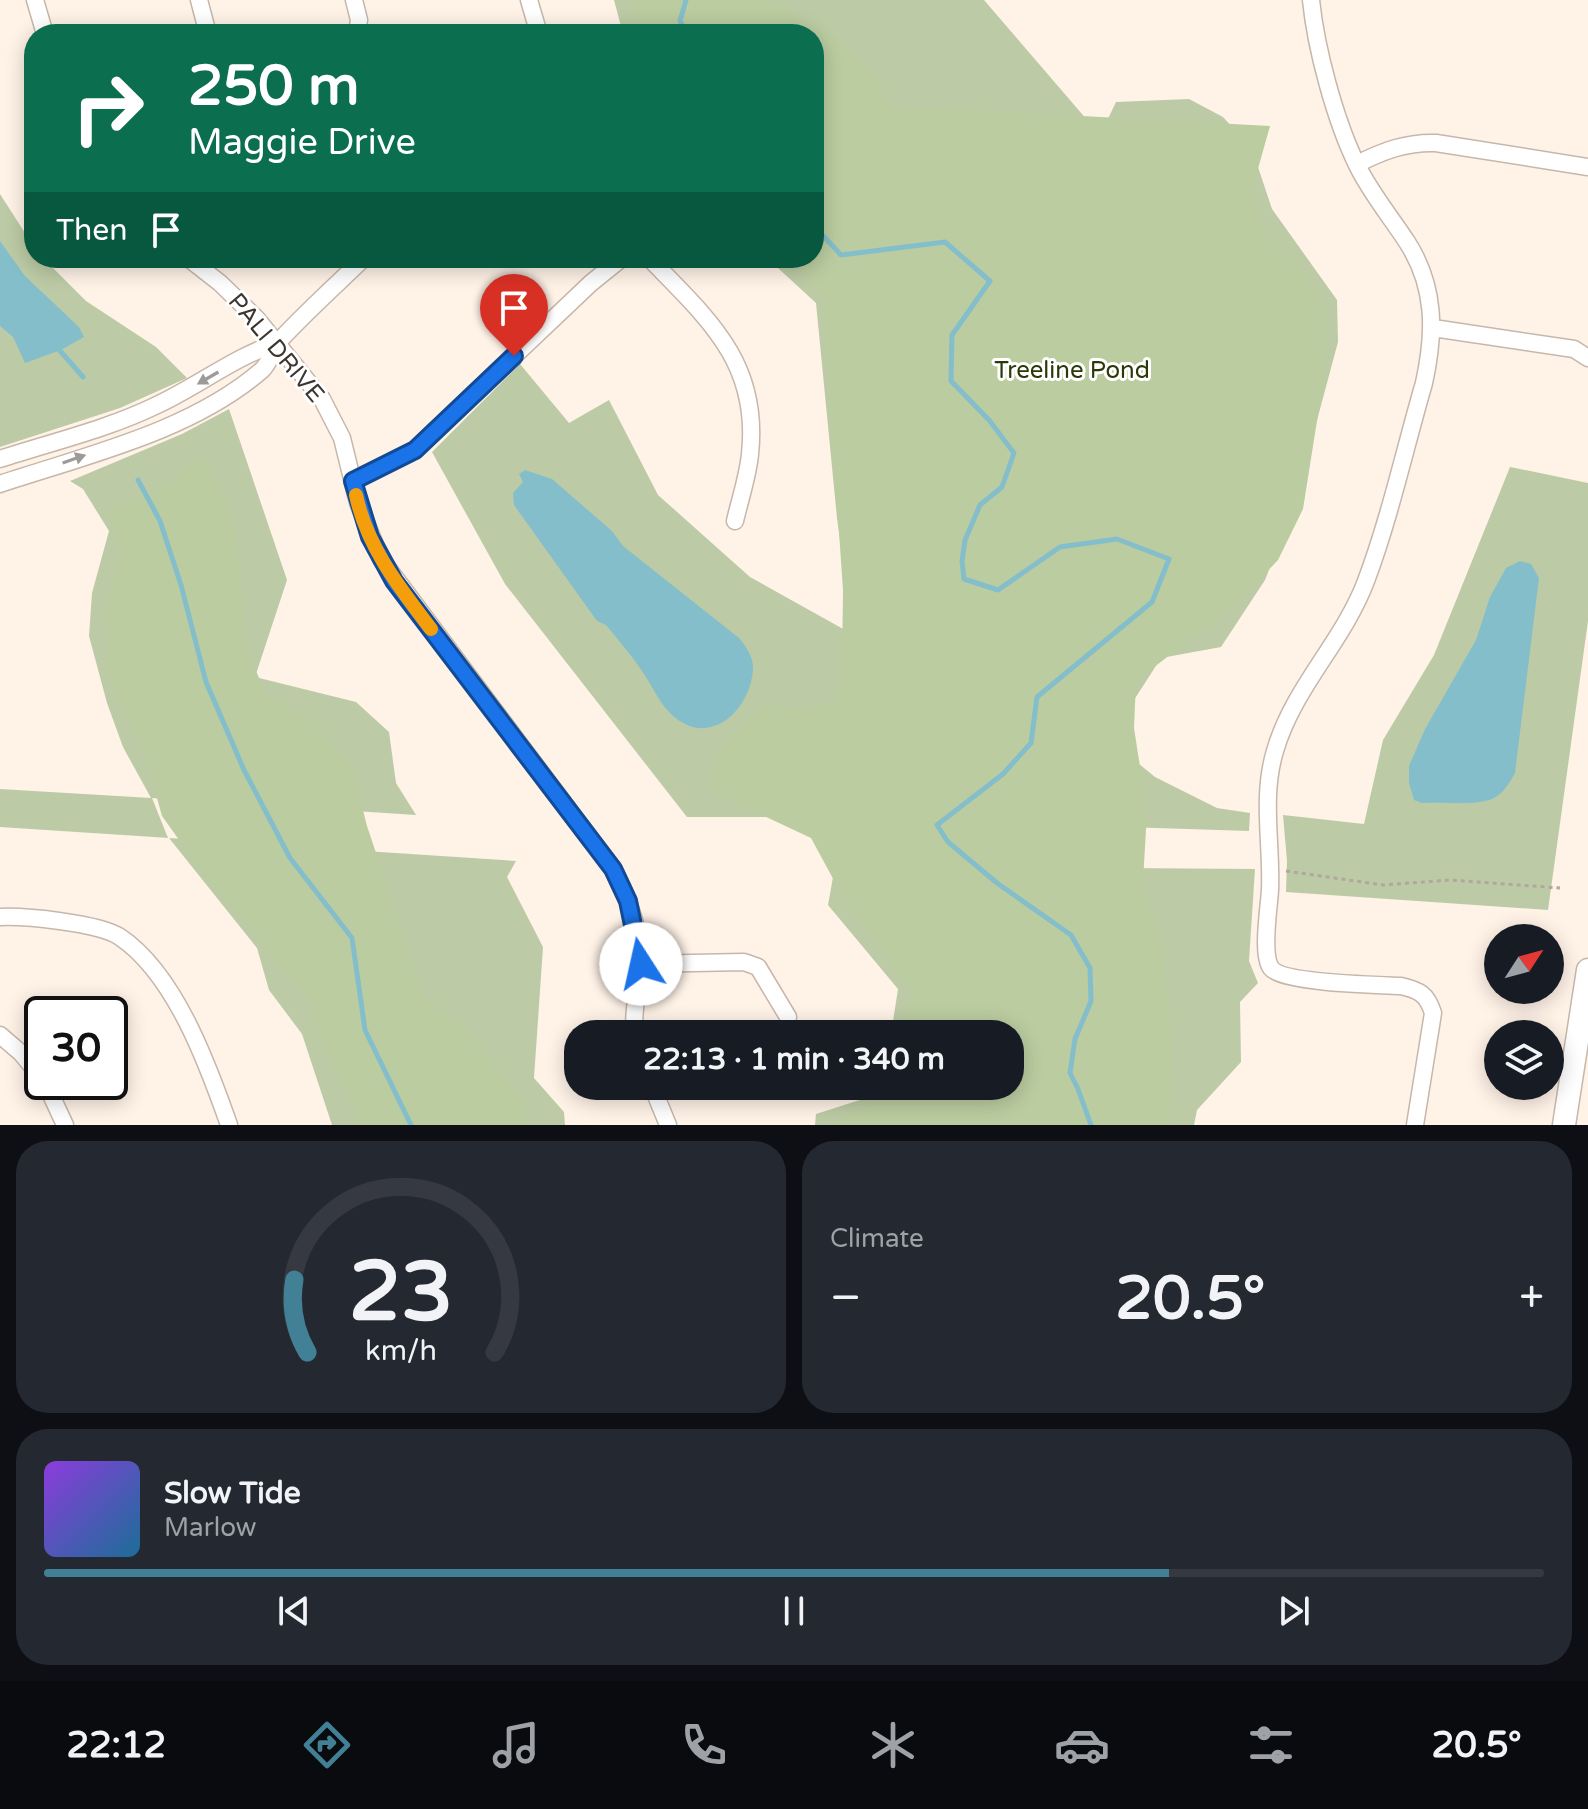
<!DOCTYPE html>
<html lang="en">
<head>
<meta charset="utf-8">
<style>
  :root { --surface:#171b24; --page:#242831; --text:#f1f3f6; --muted:#9ea1a6; --line:#363941; --accent:#418095 }
  body { margin:0; font-family:"Varela Round",sans-serif; background:var(--page); color:var(--text); height:100vh; display:flex; flex-direction:column; font-size:30px; white-space:nowrap }
  * { box-sizing:border-box; margin:0 }
  p { font-size:26px; color:var(--muted) }
  .icon { flex:none; width:44px; height:44px; fill:none; stroke:currentColor; stroke-width:2; stroke-linecap:round; stroke-linejoin:round }
  .map { position:relative; height:1125px; overflow:hidden }
  .sheet { display:flex; flex-direction:column; gap:16px; padding:16px; background:#0d0f14; flex:1 }
  .sheet>* { flex:none }
  .guide { position:absolute; left:24px; top:24px; width:800px; height:244px; border-radius:32px; box-shadow:0 4px 20px #0003; background:#0b6e4f; color:#fff; overflow:hidden }
  .needle { width:52px; rotate:54deg }
  .tools { position:absolute; left:1484px; top:924px; display:grid; gap:16px }
  .tools a { display:grid; place-items:center; width:80px; height:80px; border-radius:50%; background:var(--surface); box-shadow:0 4px 20px #0003; font-size:40px }
  .speed { position:absolute; left:24px; top:996px; display:flex; gap:16px; font-size:40px; font-weight:700; text-align:center }
  .speed>* { display:grid; place-content:center; width:104px; height:104px; border-radius:50%; background:var(--surface); box-shadow:0 4px 20px #0003; line-height:1 }
  .speed .limit { border:4px solid #111; border-radius:12px; background:#fff; color:#111 }
  .pin { position:absolute; display:grid; place-items:center; width:68px; height:68px; color:#fff; margin:-82px -34px; border-radius:50% 50% 50% 0; rotate:-45deg; box-shadow:0 0 8px #0007 }
  .pin .icon { rotate:45deg }
  .me { position:absolute; width:88px; margin:-44px; rotate:350deg; stroke-linejoin:round; filter:drop-shadow(0 0 6px #0008) }
  .turn { display:flex; align-items:center; gap:28px; height:168px; padding:0 32px; font-size:36px }
  .turn .icon { width:104px; height:104px; stroke-width:2.5 }
  .turn b { display:block; font-size:56px; line-height:68px }
  .then { display:flex; align-items:center; height:76px; padding:0 32px; background:#0003; gap:16px; font-size:30px }
  .big { font-size:60px; font-weight:800; line-height:1.1 }
  .sheet .tile { flex:1; display:flex; flex-direction:column; justify-content:center; gap:12px; min-width:0; padding:0 28px; border-radius:32px; background:var(--page) }
  .sheet .dial { align-items:center; gap:0 }
  .dial svg { height:208px; overflow:visible; fill:none; stroke:var(--line); stroke-width:7; stroke-linecap:round; text-anchor:middle }
  .dial text { fill:var(--text); stroke:none }
  .song { display:flex; align-items:center; gap:24px }
  .cover { width:96px; height:96px; border-radius:12px; background:linear-gradient(135deg,hsl(270 70% 55%),hsl(200 70% 35%)) }
  .played { height:8px; border-radius:4px; background:linear-gradient(90deg,var(--accent) 75%,var(--line) 75%) }
  .keys { display:flex; justify-content:space-around; direction:ltr }
  .heat { display:flex; justify-content:space-between; align-items:center; font-size:44px; direction:ltr }
  .sheet .tiles { flex:1; display:grid; gap:16px; grid-template-columns:1fr 1fr }
  .tile:last-child { grid-column:span 2 }
  .trip { position:absolute; left:564px; top:1020px; width:460px; height:80px; border-radius:32px; background:var(--surface); box-shadow:0 4px 20px #0003; font-weight:800; line-height:80px; text-align:center }
  .menu { display:flex; height:128px; justify-content:space-around; align-items:center; background:#090b0e; color:var(--muted) }
  .menu .icon { width:56px; height:56px }
  .menu .selected { color:var(--accent) }
  .menu b { font-size:36px; color:var(--text) }
  .map>svg:first-child { display:block }
  .green { fill:#bccba5 }
  .forest { fill:#bbcca0 }
  .water { fill:#85becb }
  .lines { fill:none; stroke-linecap:round; stroke-linejoin:round }
  .stream { stroke:#85becb; stroke-width:5 }
  .street-casing { stroke:#c6b7aa; stroke-width:19 }
  .secondary-casing { stroke:#c6b7aa; stroke-width:25 }
  .path { stroke:#b1a79e; stroke-width:3; stroke-dasharray:4 4; stroke-linecap:butt }
  .street { stroke:#fff; stroke-width:16 }
  .secondary { stroke:#fff; stroke-width:22 }
  .oneway { fill:#9e9a98 }
  .route-casing { stroke:#114b97; stroke-width:20 }
  .route { stroke:#1a73e8; stroke-width:14 }
  .slow { stroke:#f59e0b; stroke-width:14 }
  .labels { text-anchor:middle; dominant-baseline:central; stroke-width:6; stroke-linejoin:round; paint-order:stroke }
  .street-label { font-size:24px; fill:#3c3630; stroke:#fff }
  .park-label { font-size:24px; fill:#2a3907; stroke:#fff }
</style>
</head>
<body>
<div class="map">
<svg width="1588" height="1125" viewBox="0 0 1588 1125">
  <rect width="100%" height="100%" fill="#fff2e7"/>
  <path class="green" d="M614 0H984L1088 121 1106 123 1116 102 1189 99 1223 117 1252 149 1272 209 1337 300 1338 342 1294 506 1265 580 1221 647 1161 658 1123 717 1133 759 1155 777 1217 808 1250 813 1249 831 816 817H687L505 584 432 452 520 364 569 423 609 400 658 495 750 577 845 630 850 614 837 518 816 303 767 258H814V34H623Z
    M0 194 34 247V258H43L86 301 156 347 187 378 120 408 0 447Z
    M229 409 287 580 255 677 356 702 389 732 396 783 416 815 152 798 168 838 516 861 507 877 543 947 534 1078 564 1112 565 1125H332L302 1034 269 990 257 948 169 838 0 827V789L151 798 123 747 107 703 89 636 92 593 109 531 83 489 70 481 182 434Z
    M1510 467 1588 483V621L1548 910 1286 892 1287 861 1283 815 1364 824 1383 740 1434 655Z
    M835 866 1255 869 1249 961 1258 983 1240 1002 1241 1062 1197 1110 1194 1125H815L816 1114 869 1097 874 1086H1010V1034H891L898 989 828 905Z"/>
  <path class="forest" d="M630 0H774L794 15 834 36 869 69 892 106 1270 126 1254 183 1263 232 1311 280 1327 308 1326 364 1303 509 1278 560 1236 604 1136 681 1134 728 1147 812 1143 881 1163 953 1172 1045 1169 1125H827L872 1105 879 1086H1010V1034H898L913 994 843 897 811 838 719 795 711 782 721 746 766 704 805 710 835 700 842 665 843 590 823 299 791 258H814V34H640Z
    M204 458 235 522 247 652 267 695 314 720 352 767 367 826 424 996 471 1035 525 1102 527 1125H360L321 1040 311 1003 202 872 162 816 146 759 109 680 106 614 120 548 107 512 177 478 185 465Z"/>
  <path class="water" d="M0 241 25 276 79 327 84 337 61 350 25 363 13 337 0 326Z
    M525 470 552 479 612 531 623 546 739 638C745 645 752 655 753 665 754 699 723 740 687 725 664 714 657 694 644 674 633 657 619 641 606 625L597 621 514 505 513 493 523 482 519 474Z
    M1520 561 1531 564 1539 578 1515 773C1510 782 1504 793 1494 798 1480 806 1440 802 1422 803L1414 800 1409 783V766L1425 729 1476 640 1490 597 1506 568Z"/>
  <g class="lines">
    <path class="stream" d="M686 0 680 21 688 34
      M814 226 841 255 945 242 990 281 952 335 951 381 989 420 1014 453 1002 487 980 505 965 540 962 561 964 579 998 590 1060 547 1117 539 1169 559 1152 602 1037 697 1031 743 1003 774 937 825 948 842 997 883 1071 935 1090 968 1091 1001 1075 1039 1070 1073 1078 1089 1091 1125
      M55 345 83 377
      M138 480 160 521 181 585 206 682 244 770 290 858 352 938 365 1030 411 1125"/>
    <g class="street-casing">
      <path id="street" d="M35 0 45 34
        M199 0 208 34
        M354 0 359 20 357 34
        M529 0 539 34
        M1311 0C1316 49 1335 120 1357 165 1370 192 1390 216 1407 242 1436 287 1435 333 1424 383 1405 448 1390 517 1366 581 1343 642 1293 688 1275 751 1261 797 1272 844 1270 890 1269 908 1261 954 1271 968 1282 983 1378 985 1401 986 1419 990 1427 994 1433 1013L1415 1125
        M1357 164C1383 151 1406 142 1436 143L1588 167
        M188 258 220 283 257 319 322 399 342 438 358 503 381 559 613 869C627 895 642 935 641 965 639 989 632 1010 635 1034
        M649 258C707 318 760 362 750 454 748 476 740 499 735 521
        M1433 328 1574 349 1588 358
        M0 459C52 442 108 429 157 405 198 386 234 357 277 343
        M353 481 415 450 591 283 622 258
        M0 484C87 455 192 431 262 370 271 362 272 348 281 339 307 311 336 285 364 258
        M0 917C26 916 99 923 120 937 175 974 208 1065 229 1125
        M641 964 744 962 758 967 788 1017
        M0 1035 21 1053 42 1078
        M45 1082 65 1125
        M652 1086 668 1125"/>
    </g>
    <g class="secondary-casing">
      <path id="secondary" d="M1564 1125 1588 970"/>
    </g>
    <path class="path" d="M1286 871 1383 885 1450 880 1560 888"/>
    <use href="#street" class="street"/>
    <use href="#secondary" class="secondary"/>
  </g>
  <defs><path id="oneway-solid" d="M-6-.8H1V-3.2L6.5 0L1 3.2V.8H-6Z" transform="scale(2)"/></defs>
  <g class="oneway">
    <use href="#oneway-solid" transform="translate(208 378) rotate(150)"/>
    <use href="#oneway-solid" transform="translate(74 459) rotate(-19)"/>
  </g>
  <g class="lines">
    <g class="route-casing">
      <path id="route" d="M514 356 415 450 353 481 370 537 394 581 613 869 628 901 641 964"/>
    </g>
    <use href="#route" class="route"/>
    <path class="slow" d="M356 495C367 547 399 587 431 629"/>
  </g>
  <g class="labels">
    <g class="street-label">
      <text transform="translate(276 348) rotate(50)">PALI DRIVE</text>
    </g>
    <g class="park-label">
      <text x="1072" y="370">Treeline Pond</text>
    </g>
  </g>
</svg>
<div class="tools">
<a><svg class="needle" viewBox="-14 -14 28 28"><path d="M0-13l5 13h-10z" fill="#e53935"/><path d="M0 13l5-13h-10z" fill="#9ea1a6"/></svg></a>
<a><svg class="icon" aria-label="layers" viewBox="0 0 24 24"><path d="M12 4l9 5-9 5-9-5zM3 14l9 5 9-5"/></svg></a>
</div>
<div class="speed"><div class="limit">30</div></div>
<div class="pin" style="left:514px;top:356px;background:#d93025"><svg class="icon" aria-label="arrive" viewBox="0 0 24 24"><path d="M6 21V4h12l-3 4 3 4H6"/></svg></div>
<svg class="me" style="left:641px;top:964px" viewBox="-20 -20 40 40"><circle r="19" fill="#fff"/><path d="M0-13L10 11 0 6-10 11z" fill="#1a73e8"/></svg>
<div class="trip">22:13 · 1 min · 340 m</div>
<div class="guide">
<div class="turn"><svg class="icon" aria-label="right" viewBox="0 0 24 24"><path d="M7 20v-9h11M14 6l5 5-5 5"/></svg><div><b>250 m</b>Maggie Drive</div></div>
<div class="then">Then<svg class="icon" aria-label="arrive" viewBox="0 0 24 24"><path d="M6 21V4h12l-3 4 3 4H6"/></svg></div>
</div>
</div>
<section class="sheet">
<div class="tiles">
<div class="tile dial"><svg viewBox="0 0 100 80">
<path d="M14 69A42 42 0 1 1 86 69"/>
<path d="M14 69A42 42 0 0 1 9 41" stroke="#418095"/>
<text x="50" y="56" font-size="32" font-weight="700">23</text>
<text x="50" y="72" font-size="11">km/h</text>
</svg></div>
<div class="tile"><p>Climate</p>
<div class="heat"><a>−</a><b class="big">20.5°</b><a>+</a></div>
</div>
<div class="tile">
<div class="song"><i class="cover"></i><div><b>Slow Tide</b><p>Marlow</p></div></div>
<div class="played"></div>
<div class="keys"><svg class="icon" aria-label="previous" viewBox="0 0 24 24"><path d="M18 5L8 12l10 7zM5 5v14"/></svg><svg class="icon" aria-label="pause" viewBox="0 0 24 24"><path d="M8 5v14M16 5v14"/></svg><svg class="icon" aria-label="next" viewBox="0 0 24 24"><path d="M6 5l10 7-10 7zM19 5v14"/></svg></div>
</div>
</div>
</section>
<nav class="menu">
<b>22:12</b>
<svg class="icon selected" aria-label="directions" viewBox="0 0 24 24"><path d="M12 3l9 9-9 9-9-9zM9 14v-3h6M13 9l2 2-2 2"/></svg>
<svg class="icon" aria-label="music" viewBox="0 0 24 24"><path d="M9 18V5l10-2v13"/><circle cx="6" cy="18" r="3"/><circle cx="16" cy="16" r="3"/></svg>
<svg class="icon" aria-label="phone" viewBox="0 0 24 24"><path d="M5 4h4l2 5-3 2q2 4 5 5l2-3 5 2v4C11 20 4 13 5 4z"/></svg>
<svg class="icon" aria-label="climate" viewBox="0 0 24 24"><path d="M12 3v18M4 7l16 10M4 17L20 7"/></svg>
<svg class="icon" aria-label="car" viewBox="0 0 24 24"><path d="M5 17H2v-5l4-1 3-4h7l3 4 3 1v5h-3M9 17h6M6 11h13"/><circle cx="7" cy="17" r="2"/><circle cx="17" cy="17" r="2"/></svg>
<svg class="icon" aria-label="filters" viewBox="0 0 24 24"><path d="M4 7h16M4 17h16"/><circle cx="9" cy="7" r="2"/><circle cx="15" cy="17" r="2"/></svg>
<b>20.5°</b>
</nav>
</body>
</html>
